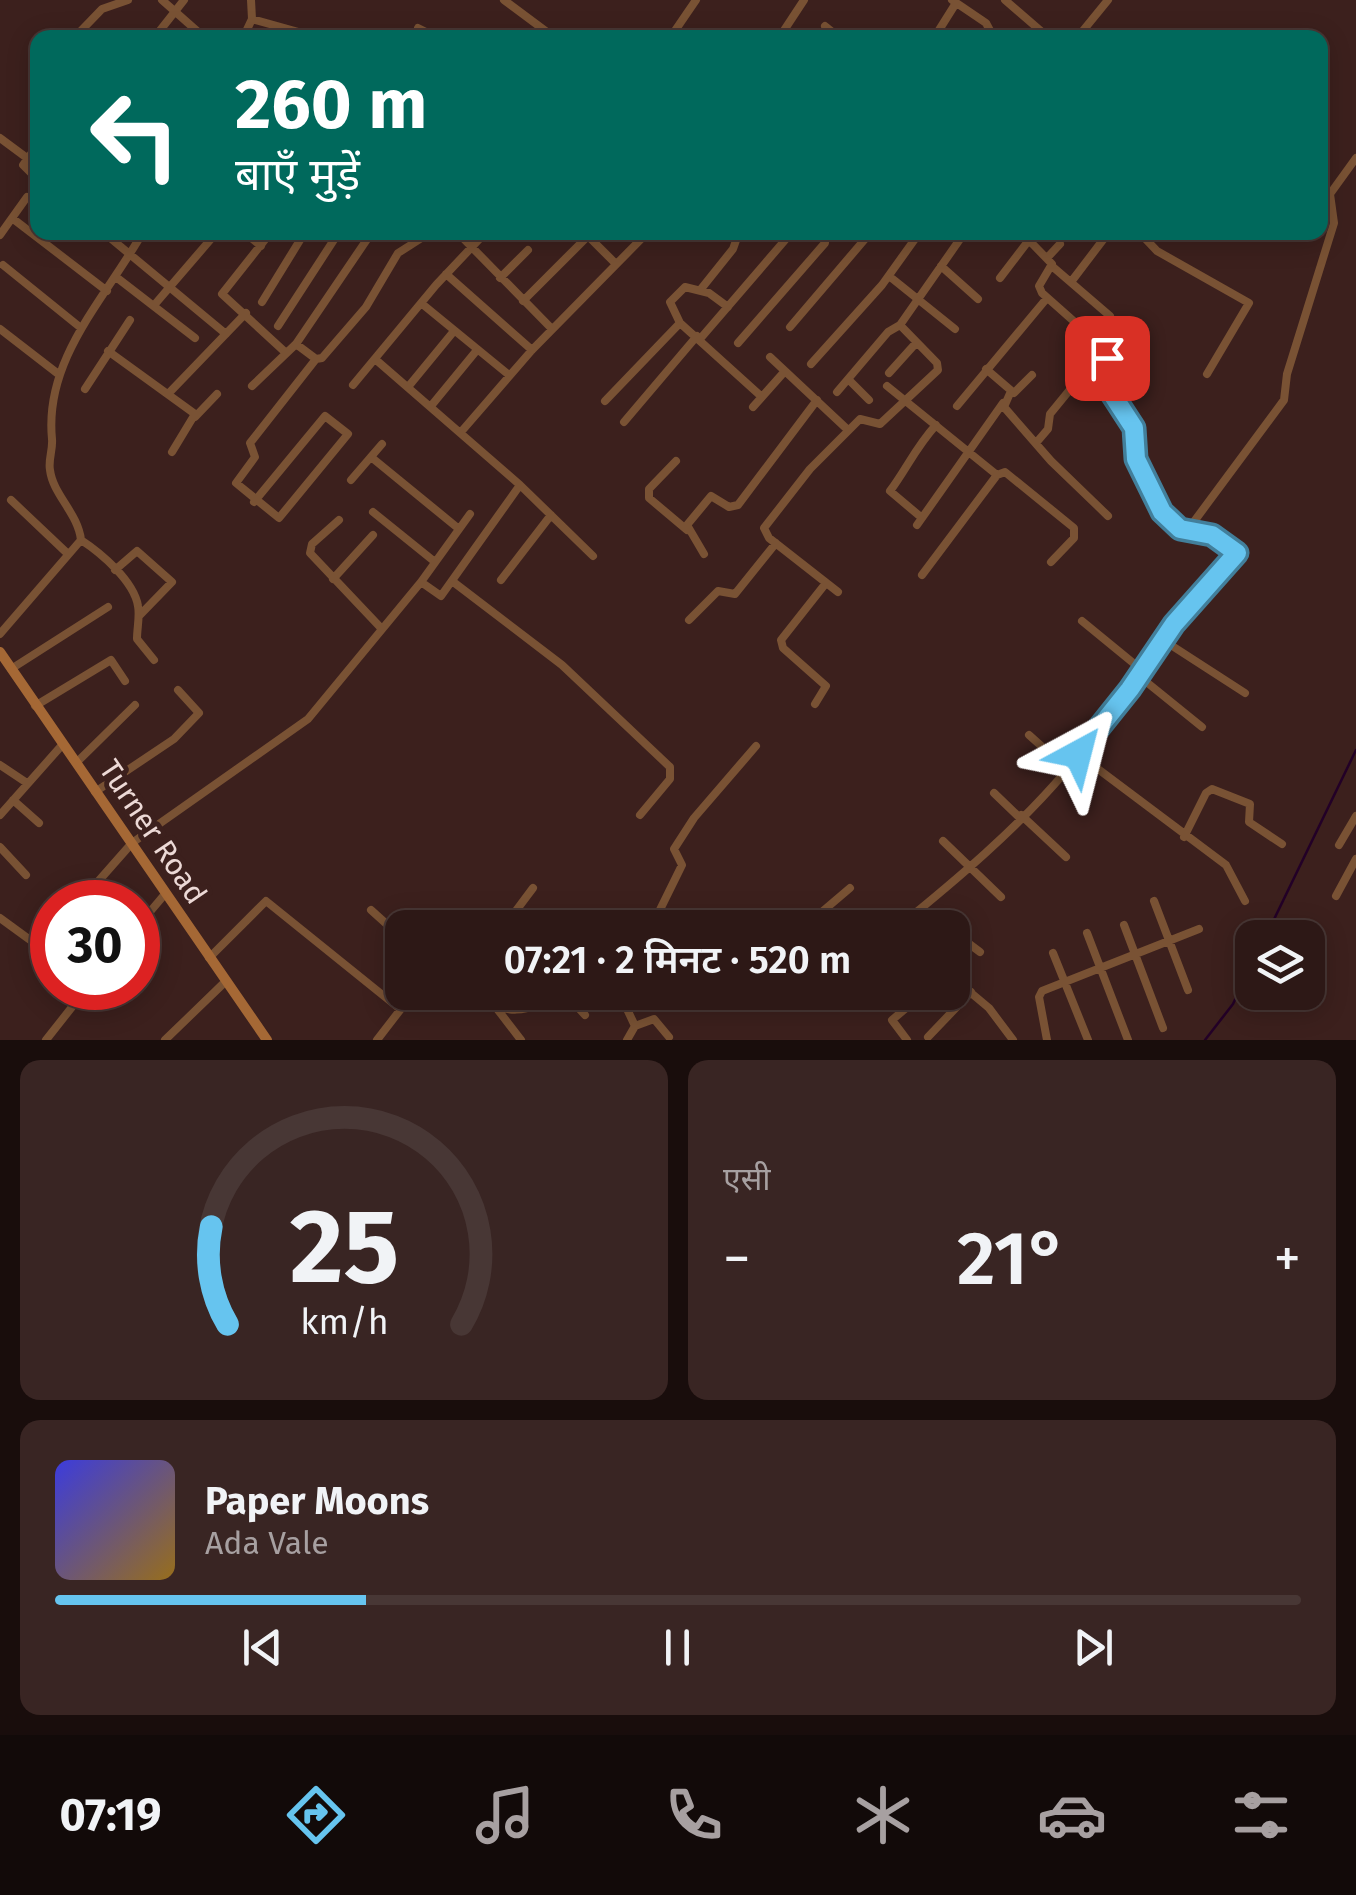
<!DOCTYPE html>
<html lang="hi">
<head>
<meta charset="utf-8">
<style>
  :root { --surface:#2d1816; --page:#392523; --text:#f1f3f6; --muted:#a7a0a1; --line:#483735; --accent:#66c4ef }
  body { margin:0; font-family:"Fira Sans","Noto Sans Devanagari",sans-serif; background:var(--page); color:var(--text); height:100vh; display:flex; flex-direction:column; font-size:38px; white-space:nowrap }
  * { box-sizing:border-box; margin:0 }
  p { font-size:32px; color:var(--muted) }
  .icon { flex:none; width:55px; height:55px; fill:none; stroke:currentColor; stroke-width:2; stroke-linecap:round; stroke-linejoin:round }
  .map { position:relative; height:1040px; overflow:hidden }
  .drawer { display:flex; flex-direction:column; gap:20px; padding:20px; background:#190d0c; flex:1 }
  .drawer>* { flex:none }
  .hud { position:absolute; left:30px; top:30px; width:1298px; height:210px; border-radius:20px; box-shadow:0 5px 25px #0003,0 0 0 2px var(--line); background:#00695c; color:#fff; overflow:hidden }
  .fabs { position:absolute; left:1235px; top:920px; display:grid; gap:20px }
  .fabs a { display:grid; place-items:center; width:90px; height:90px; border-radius:20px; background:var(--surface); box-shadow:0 5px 25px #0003,0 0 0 2px var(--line); font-size:50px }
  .speed { position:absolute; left:30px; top:880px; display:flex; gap:20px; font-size:50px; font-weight:700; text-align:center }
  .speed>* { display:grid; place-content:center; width:130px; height:130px; border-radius:50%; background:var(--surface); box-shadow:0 5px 25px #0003,0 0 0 2px var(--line); line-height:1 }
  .speed .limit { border:15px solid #d22; background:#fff; color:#111 }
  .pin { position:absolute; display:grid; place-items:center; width:85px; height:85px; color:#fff; margin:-42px; border-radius:20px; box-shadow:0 5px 15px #0006 }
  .me { position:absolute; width:110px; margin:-55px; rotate:38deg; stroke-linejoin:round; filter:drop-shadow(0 0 8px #0008) }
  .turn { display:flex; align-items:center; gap:35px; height:210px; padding:0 40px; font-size:45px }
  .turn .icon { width:130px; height:130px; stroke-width:2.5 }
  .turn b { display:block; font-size:70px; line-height:85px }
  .big { font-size:75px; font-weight:600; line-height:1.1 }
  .drawer .card { flex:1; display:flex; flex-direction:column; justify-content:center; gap:15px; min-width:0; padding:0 35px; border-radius:20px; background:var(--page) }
  .drawer .dial { align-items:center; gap:0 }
  .dial svg { height:260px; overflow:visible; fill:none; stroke:var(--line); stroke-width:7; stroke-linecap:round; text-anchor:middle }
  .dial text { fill:var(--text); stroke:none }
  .song { display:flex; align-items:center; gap:30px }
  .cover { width:120px; height:120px; border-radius:15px; background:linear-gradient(135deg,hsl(240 70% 55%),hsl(40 70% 35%)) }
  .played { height:10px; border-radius:5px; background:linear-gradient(90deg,var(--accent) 25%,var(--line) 25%) }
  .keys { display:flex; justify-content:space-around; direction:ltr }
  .heat { display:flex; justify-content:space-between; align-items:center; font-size:55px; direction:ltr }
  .drawer .tiles { flex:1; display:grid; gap:20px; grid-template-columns:1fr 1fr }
  .card:last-child { grid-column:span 2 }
  .trip { position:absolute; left:385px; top:910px; width:585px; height:100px; border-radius:20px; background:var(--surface); box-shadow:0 5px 25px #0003,0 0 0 2px var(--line); font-weight:600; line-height:100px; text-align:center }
  .tabs { display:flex; height:160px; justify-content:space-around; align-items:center; background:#120a09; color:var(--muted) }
  .tabs .icon { width:70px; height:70px }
  .tabs .active { color:var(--accent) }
  .tabs b { font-size:45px; color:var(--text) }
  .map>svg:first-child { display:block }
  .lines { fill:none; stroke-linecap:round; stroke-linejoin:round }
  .stream { stroke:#230027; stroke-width:2.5 }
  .street { stroke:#795234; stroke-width:8 }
  .secondary { stroke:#a56835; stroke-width:10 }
  .route-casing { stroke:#427f9b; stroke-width:25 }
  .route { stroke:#66c4ef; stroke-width:18 }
  .labels { text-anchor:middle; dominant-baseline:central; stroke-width:10; stroke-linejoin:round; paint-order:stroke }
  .street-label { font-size:30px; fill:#ecd9d6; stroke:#3c201d }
</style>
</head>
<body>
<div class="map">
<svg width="1356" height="1040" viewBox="0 0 1356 1040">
  <rect width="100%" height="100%" fill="#3c201d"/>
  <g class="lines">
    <path class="stream" d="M1265 938 1356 750
      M1205 1040 1233 1004 1252 963"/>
    <path class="street" d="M162 0 205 38
      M504 0 555 38
      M952 0 986 23 994 38
      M1005 0 1049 38
      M252 19 320 38
      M825 26 840 38
      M418 28 438 38
      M158 33 184 0
      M74 38 102 9 128 0
      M243 38 252 19 251 0
      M670 38 696 0
      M779 38 804 0
      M934 38 956 3
      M1077 38 1108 0
      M0 138 27 158
      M38 144 23 165 38 180
      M12 218 27 197
      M103 232 226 334
      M244 232 261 246
      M271 232 222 294 285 352
      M457 232 552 329
      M584 232 616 264
      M1021 232 1052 264 1039 286 1042 293 1104 348 1111 391 1134 428 1138 464 1162 512 1187 531 1284 400 1287 374 1334 223 1330 194 1356 158
      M1139 232 1157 251 1249 303 1207 374
      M0 235 12 218 107 291
      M1047 258 1060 244
      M3 265 81 328
      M941 266 978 299
      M1053 267 1110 316
      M446 274 532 350
      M889 276 955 329
      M116 277 195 338
      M500 278 528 250
      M1000 278 1029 240
      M1071 282 1109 232
      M701 289 733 249 739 232
      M523 301 588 236
      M262 302 305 232
      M156 303 217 232
      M421 303 509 375
      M680 323 670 302 685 287 709 293 728 307
      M278 326 339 232
      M790 327 871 232
      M0 329 57 373
      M700 339 792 232
      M738 343 825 243 826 232
      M296 344 316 359 322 358 366 307 398 253 431 232
      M108 351 195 414 172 452
      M770 357 848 430
      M375 359 520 485 593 556
      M811 364 882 285 920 232
      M986 369 1014 393 1032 375
      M889 373 916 343
      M848 379 869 400
      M353 385 436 285 486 232
      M252 386 296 344 372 232
      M887 386 997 475 922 575
      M408 387 454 331
      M85 389 130 320
      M1011 391 1004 407 1051 461 1108 516
      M837 392 888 332 900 325
      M168 394 246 313
      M605 401 680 323 762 397
      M431 406 477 350
      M957 406 1047 298
      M753 407 785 371
      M195 417 217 394
      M624 422 697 336
      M461 432 532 350 648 232
      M1036 443 1048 429 1050 414 1104 348
      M371 457 459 529
      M676 461 649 489V498L687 530
      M997 475 1005 472 1074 528V538L1051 562
      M351 480 382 444
      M11 500 68 554
      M254 502 325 416 348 434 279 518 236 483 255 457 250 443 316 359
      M373 512 435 562
      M922 518 890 491C907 468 916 447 936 425
      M339 520 312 544 310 553 381 628
      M917 525 1003 403
      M81 540C101 553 134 581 138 606 140 616 137 628 137 639L154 660
      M704 554 687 525 711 496 729 507 738 505 817 400
      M115 570 137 551 172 582 139 616
      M333 579 373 535
      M501 580 551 515
      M452 581 562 665 670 767V779L640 815
      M421 582 470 514
      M838 592 769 538 764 528 810 469 860 419 880 424 938 370 937 363 900 325 965 232
      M689 620 718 591 735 594 776 543
      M1082 621 1143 671
      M0 634 81 540C78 513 53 495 50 470 48 460 53 450 52 439 44 359 105 299 143 232
      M1163 640 1245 693
      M11 669 108 607
      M1139 676 1202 727
      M815 704 826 686 783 648 781 640 826 583
      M35 706 111 660 125 681
      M1029 735 1067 769
      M1078 754 1226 865 1245 901
      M76 763 135 705
      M0 765 27 783
      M95 792 174 739 199 713 178 690
      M994 793 1019 817
      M13 800 39 823
      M0 815 63 744
      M1021 815 1066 857
      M1184 837 1206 793 1212 789 1250 804 1249 822 1282 844
      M943 841 1001 897
      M1339 845 1356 816
      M0 847 26 875
      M1336 896 1356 859
      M1154 901 1188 990
      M80 902 132 843 308 719 421 582 441 596 520 485
      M371 910 402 938
      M0 918 37 945 52 934
      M1124 925 1163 1028
      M138 926 165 894
      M925 926 937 923 948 928
      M503 928 533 888
      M651 928 682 865 674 849 694 818 756 746
      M803 928 850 888
      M897 928C955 881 1018 828 1066 771 1124 700 1171 619 1236 555L1235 549 1213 535 1189 531
      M952 931 980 952
      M1087 933 1128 1040
      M1053 953 1088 1040
      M209 958 266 901 400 1009
      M952 977 989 1008 1013 1040
      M476 992C503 1017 529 1014 559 992
      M564 992 585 1015
      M619 992 635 1026
      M861 992 871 1006
      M800 997 801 992
      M498 1010 521 1040
      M928 1037 971 992
      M46 1040 87 988
      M165 1040 226 981
      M377 1040 414 992
      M627 1040 635 1026 654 1019 669 1037
      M907 1040 892 1020 925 992
      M1047 1040 1039 997 1042 991 1199 929"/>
    <path class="secondary" d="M0 652 267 1040"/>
  </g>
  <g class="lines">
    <g class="route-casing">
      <path id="route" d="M1078 754 1130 689 1174 624 1237 553 1212 535 1180 529 1162 512 1136 459 1134 428 1110 391 1107 358"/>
    </g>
    <use href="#route" class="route"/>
  </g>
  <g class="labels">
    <g class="street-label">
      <text transform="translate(153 832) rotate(56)">Turner Road</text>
    </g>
  </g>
</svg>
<div class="fabs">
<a><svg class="icon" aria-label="layers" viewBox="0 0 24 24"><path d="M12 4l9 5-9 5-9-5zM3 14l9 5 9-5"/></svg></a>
</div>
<div class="speed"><div class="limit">30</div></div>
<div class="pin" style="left:1107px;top:358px;background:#d93025"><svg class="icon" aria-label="arrive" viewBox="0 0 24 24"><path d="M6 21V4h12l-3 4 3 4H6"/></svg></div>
<svg class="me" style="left:1078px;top:754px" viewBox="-20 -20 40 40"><path d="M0-17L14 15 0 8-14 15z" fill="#66c4ef" stroke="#fff" stroke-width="4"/></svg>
<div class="trip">07:21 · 2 मिनट · 520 m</div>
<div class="hud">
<div class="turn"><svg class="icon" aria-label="left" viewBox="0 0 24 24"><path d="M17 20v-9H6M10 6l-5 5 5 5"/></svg><div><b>260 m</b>बाएँ मुड़ें</div></div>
</div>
</div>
<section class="drawer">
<div class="tiles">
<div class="card dial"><svg viewBox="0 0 100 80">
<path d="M14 69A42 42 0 1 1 86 69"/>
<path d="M14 69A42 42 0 0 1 9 39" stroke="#66c4ef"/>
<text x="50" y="56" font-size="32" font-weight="700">25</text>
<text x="50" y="72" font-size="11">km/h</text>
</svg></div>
<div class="card"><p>एसी</p>
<div class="heat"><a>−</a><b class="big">21°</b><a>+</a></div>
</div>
<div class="card">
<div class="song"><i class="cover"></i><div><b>Paper Moons</b><p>Ada Vale</p></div></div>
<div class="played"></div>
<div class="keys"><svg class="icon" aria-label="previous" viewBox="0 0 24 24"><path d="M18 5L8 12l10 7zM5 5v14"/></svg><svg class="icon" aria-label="pause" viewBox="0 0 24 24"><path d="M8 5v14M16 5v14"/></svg><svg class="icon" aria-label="next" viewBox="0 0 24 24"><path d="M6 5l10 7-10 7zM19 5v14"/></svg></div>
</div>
</div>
</section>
<nav class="tabs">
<b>07:19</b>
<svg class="icon active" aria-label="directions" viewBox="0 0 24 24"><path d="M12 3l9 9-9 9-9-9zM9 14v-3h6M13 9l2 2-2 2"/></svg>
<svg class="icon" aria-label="music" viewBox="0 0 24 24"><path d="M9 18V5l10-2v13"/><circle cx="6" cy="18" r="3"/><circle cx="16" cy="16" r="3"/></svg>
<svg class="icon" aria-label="phone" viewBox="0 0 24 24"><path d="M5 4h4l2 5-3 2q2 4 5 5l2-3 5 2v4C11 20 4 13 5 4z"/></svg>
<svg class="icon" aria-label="climate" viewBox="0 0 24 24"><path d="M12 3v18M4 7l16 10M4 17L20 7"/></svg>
<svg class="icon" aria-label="car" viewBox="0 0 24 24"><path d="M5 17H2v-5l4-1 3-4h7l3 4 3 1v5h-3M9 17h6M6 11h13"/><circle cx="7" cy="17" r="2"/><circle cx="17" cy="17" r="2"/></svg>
<svg class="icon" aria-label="filters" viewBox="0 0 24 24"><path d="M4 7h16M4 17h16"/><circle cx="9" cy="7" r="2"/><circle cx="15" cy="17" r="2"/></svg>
</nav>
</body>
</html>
